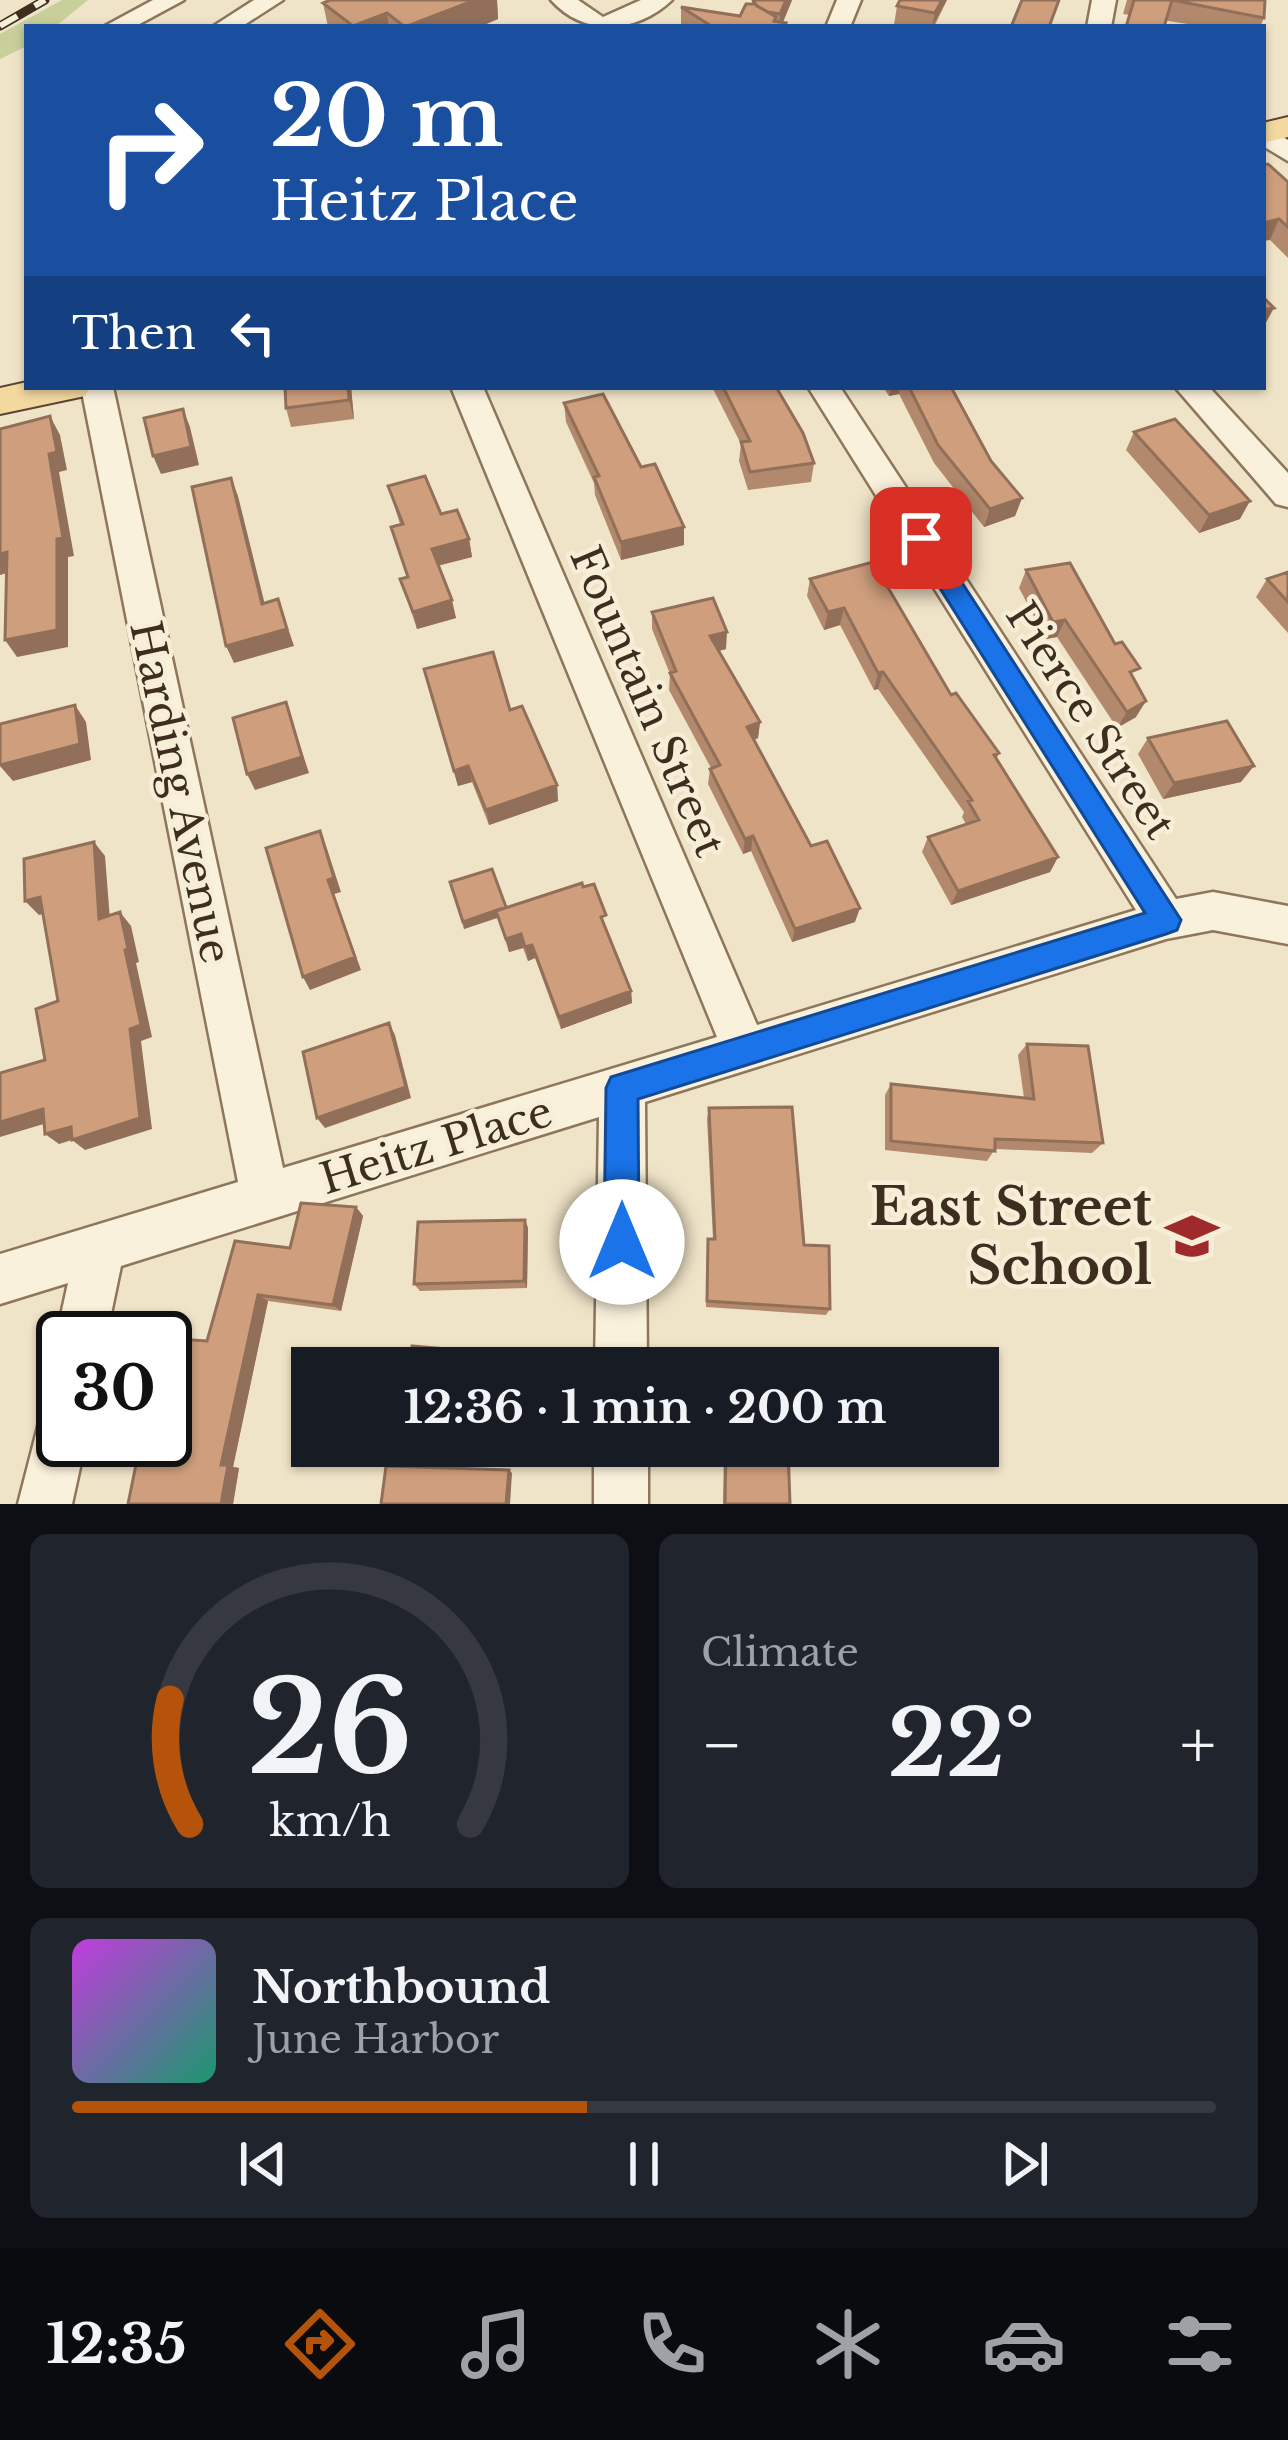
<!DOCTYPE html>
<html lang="en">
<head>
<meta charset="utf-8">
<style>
  :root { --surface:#171b24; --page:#20242c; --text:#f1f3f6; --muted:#9ea1a6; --line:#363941; --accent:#b45309 }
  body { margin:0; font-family:"Libre Baskerville",serif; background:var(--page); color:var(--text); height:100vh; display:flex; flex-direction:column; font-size:45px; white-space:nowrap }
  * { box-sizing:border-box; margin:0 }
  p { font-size:39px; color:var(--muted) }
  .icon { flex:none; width:66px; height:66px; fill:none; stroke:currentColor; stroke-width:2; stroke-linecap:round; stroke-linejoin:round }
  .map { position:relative; height:1504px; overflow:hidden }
  .panel { display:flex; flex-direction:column; gap:30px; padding:30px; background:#0d0f14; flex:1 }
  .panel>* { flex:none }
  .hud { position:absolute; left:24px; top:24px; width:1242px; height:366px; border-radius:0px; box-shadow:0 3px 9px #0004; background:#1a4fa0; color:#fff; overflow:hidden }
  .speed { position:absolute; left:36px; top:1311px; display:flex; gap:24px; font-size:60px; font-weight:700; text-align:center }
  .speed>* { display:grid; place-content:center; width:156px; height:156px; border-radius:50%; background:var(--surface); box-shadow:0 3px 9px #0004; line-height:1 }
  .speed .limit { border:6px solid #111; border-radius:18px; background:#fff; color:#111 }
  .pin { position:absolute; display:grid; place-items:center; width:102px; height:102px; color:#fff; margin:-51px; border-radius:24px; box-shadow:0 6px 18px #0006 }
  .me { position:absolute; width:132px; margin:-66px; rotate:0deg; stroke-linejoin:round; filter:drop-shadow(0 0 9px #0008) }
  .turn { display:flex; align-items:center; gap:42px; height:252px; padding:0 48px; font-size:54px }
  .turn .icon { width:156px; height:156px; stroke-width:2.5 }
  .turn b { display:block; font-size:84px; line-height:102px }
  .then { display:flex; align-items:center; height:114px; padding:0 48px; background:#0003; gap:24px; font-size:45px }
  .big { font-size:90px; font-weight:700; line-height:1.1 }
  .panel .tile { flex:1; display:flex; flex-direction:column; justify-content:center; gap:18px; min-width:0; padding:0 42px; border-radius:18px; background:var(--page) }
  .panel .dial { align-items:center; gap:0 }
  .dial svg { height:312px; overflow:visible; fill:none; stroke:var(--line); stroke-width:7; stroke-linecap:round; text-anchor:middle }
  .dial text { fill:var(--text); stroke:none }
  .song { display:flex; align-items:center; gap:36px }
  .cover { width:144px; height:144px; border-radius:18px; background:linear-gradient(135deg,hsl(290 70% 55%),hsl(160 70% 35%)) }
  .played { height:12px; border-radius:6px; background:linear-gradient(90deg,var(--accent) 45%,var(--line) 45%) }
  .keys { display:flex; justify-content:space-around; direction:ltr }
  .heat { display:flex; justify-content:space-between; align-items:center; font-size:66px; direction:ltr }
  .panel .tiles { flex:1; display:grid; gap:30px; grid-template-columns:1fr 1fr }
  .tile:last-child { grid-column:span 2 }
  .trip { position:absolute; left:291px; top:1347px; width:708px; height:120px; border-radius:0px; background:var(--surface); box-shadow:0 3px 9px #0004; font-weight:700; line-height:120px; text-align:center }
  .menu { display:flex; height:192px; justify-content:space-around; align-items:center; background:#090b0e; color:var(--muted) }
  .menu .icon { width:84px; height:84px }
  .menu .on { color:var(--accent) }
  .menu b { font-size:54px; color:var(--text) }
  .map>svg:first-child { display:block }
  .green { fill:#c9cf9b }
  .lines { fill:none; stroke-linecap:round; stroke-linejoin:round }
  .minor-casing { stroke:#8d765c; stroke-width:5 }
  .major-casing { stroke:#5b4430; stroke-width:4 }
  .minor { fill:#faf1dc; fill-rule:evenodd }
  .major { fill:#f3d9a0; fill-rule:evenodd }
  .rail-casing { stroke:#3d2e20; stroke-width:9 }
  .rail { stroke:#f7eed8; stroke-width:6; stroke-dasharray:20; stroke-linecap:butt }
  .wall { fill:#b2896c }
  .shaded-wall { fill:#916f58 }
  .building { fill:#cf9f7d; stroke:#916f58; stroke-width:3 }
  .route { fill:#1a73e8; stroke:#114b97; stroke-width:3 }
  .labels { text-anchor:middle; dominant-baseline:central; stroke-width:9; stroke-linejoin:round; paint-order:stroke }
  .street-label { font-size:42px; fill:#3d2e20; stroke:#f7eed8 }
  .near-poi-label { font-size:51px; font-weight:bold; fill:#3d2e20; stroke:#f7eed8; text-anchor:end }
</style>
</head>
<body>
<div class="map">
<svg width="1288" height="1504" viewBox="0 0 1288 1504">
  <rect width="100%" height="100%" fill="#f0e4c8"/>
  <path class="green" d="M62 0H88L55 27H27V46L0 59V34Z"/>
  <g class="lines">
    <g class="minor-casing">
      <path id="minor" d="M153 0H184L134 27H103Z
        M254 0H283L241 27H212Z
        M551 0H578L603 17 641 0H672C636 34 584 37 551 0Z
        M837 0H861L850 27H826Z
        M1092 0H1116L1111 27H1087Z
        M1263 125 1288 140V161L1263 146Z
        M81 387H113L283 1168 717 1037 451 387H483L757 1025 1136 910 808 387H840L1176 899 1213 892 1288 906V944L1213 930 1166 939 645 1102 647 1368H595L599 1117 121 1266 106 1338H63V1356L56 1338 68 1283 0 1304V1254L238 1182Z
        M1175 387H1209L1288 473V507L1276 504Z
        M63 1396V1440H86L72 1504H18L44 1403Z
        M594 1446H648V1504H594Z"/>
    </g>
    <g class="major-casing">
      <path id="major" d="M1288 117V137L1263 143V123Z
        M27 382V387H90L85 396 0 414V388Z"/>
    </g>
    <use href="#minor" class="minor"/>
    <use href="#major" class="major"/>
    <g class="rail-casing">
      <path id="rail" d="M0 26 45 0"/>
    </g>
    <use href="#rail" class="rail"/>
  </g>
  <path class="wall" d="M330 0H497L498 19 479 27H328L323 3Z
    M752 0H792L783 22 786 27H681V7L740 16 752 4Z
    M947 0 934 27H905L894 25 897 6Z
    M1127 0H1265L1264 18 1260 27H1207L1123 14Z
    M1288 182V258L1270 240Z
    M285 387H351L354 419 291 427 286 408Z
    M712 387H776L814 463 811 482 748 490 739 461 741 444Z
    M883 387H951L991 461 1022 498 1015 516 984 527 934 463 899 394 889 396Z
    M564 403 641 467 684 545 621 560 595 495 594 483 566 422Z
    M1134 432 1240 519 1199 533 1126 450Z
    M388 486 441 514 469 539 472 557 438 566 456 618 417 629 400 579 407 577 391 527 400 524Z
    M1026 570 1134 680 1136 717 1117 728 1057 637 1046 639 1019 588Z
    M1288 572V633L1256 597 1267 579Z
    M810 579 951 695 999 753 997 758 1058 857 1050 872 951 905 922 852 928 837 966 824 962 817 964 812 878 689 874 690 840 625 824 630 807 596Z
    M652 612 726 649 719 651 760 722 758 738 754 740 811 846 855 922 792 942 751 851 743 854 708 784 710 769 711 768 669 690 670 674 652 629Z
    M428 686 510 710 557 785 558 801 489 825 472 782 458 786Z
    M1148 738 1241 782 1163 799 1138 754Z
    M450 882 506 907 607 929 631 991 632 1003 561 1029 535 958 528 961 523 948 509 952 498 918 464 929Z
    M1027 1044 1103 1143 1092 1153 995 1149 987 1161 885 1150V1095L891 1084 1024 1098 1018 1055Z
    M709 1108 804 1245 830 1309 826 1315 706 1307 707 1247 708 1239H713L707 1119Z
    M356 1207 363 1216 341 1311 268 1301 233 1467 239 1468 233 1504H128L290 1248Z
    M525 1220 528 1228 527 1288 420 1291 414 1284Z
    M724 1446H843V1450L838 1453 788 1451 790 1504H723Z"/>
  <path class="shaded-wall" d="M475 0H497L498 19 479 27H405Z
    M786 0H792L781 27H779L780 14Z
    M942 0H947L932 27 935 13Z
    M387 13 389 27H354L353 26Z
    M1279 219 1270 240 1263 241V223Z
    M1274 308 1263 328V310Z
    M348 387H351L354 419 349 400Z
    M891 387H900L899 394 889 396Z
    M183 409 190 427 199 465 161 474 153 456Z
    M50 416 60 435 67 470 59 472 74 556 68 557V647L17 657 5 640 49 454Z
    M231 478 238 496 269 621 262 604Z
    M1022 498 1015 516 984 527 990 509Z
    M1250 501 1240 519 1199 533 1209 515Z
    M684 527V545L621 560V542Z
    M469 539 472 557 435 566 432 549Z
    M7 552 18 570 0 575V554Z
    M278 599 294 646 234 663 226 646Z
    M452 600 456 618 417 629 413 612Z
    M844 608 840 625 824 630 828 612Z
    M1065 620 1057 637 1046 639 1053 622Z
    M727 632 726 649 709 653 710 636Z
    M883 672 878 689 874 690 878 673Z
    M1146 701 1136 717 1117 728 1127 712Z
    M286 702 309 773 255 790 247 774Z
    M75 705 86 722 91 760 13 781 0 766Z
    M760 722 758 738 745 743 747 727Z
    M468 766 472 782 458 786 454 771Z
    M1254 766 1241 782 1163 799 1174 783Z
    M557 785 558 801 489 825 486 810Z
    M320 831 326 846 341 892 334 894 361 970 310 990 303 977 328 880Z
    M753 836 751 851 743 854 745 839Z
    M94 842 105 856 111 933 99 919Z
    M1058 857 1050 872 951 905 958 891Z
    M40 897 53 911 39 915 25 901Z
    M506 907 507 914 464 929 463 922Z
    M860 908 855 922 792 942 795 929Z
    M120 912 131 926 139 962 136 963 152 1037 141 1041 152 1129 85 1150 72 1140 59 1144 45 1134 130 1029 125 950Z
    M521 934 523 948 509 952 506 939Z
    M532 945 535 958 528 961 525 947Z
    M631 991 632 1003 561 1029 559 1017Z
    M389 1023 395 1035 411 1098 325 1128 317 1118Z
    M43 1109 57 1120 0 1137V1122Z
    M356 1207 363 1216 341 1311 333 1305Z
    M525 1220 528 1228 527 1288 524 1281Z
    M258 1295 268 1301 233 1467 239 1468 233 1504H221V1465Z
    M509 1470 512 1473 510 1504H506Z"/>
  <path class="building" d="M330 0H475L405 27 387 13 353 26 323 3Z
    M753 0H786L780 14 768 12 757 6Z
    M900 0H942L935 13 897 6Z
    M1022 0H1059L1049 27H1011Z
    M1134 0H1265L1264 18 1172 0 1164 27H1126Z
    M746 4H754L776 17 774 21 786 23 784 27H713L681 7 740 16Z
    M1268 164 1288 182V227L1279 219 1263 223V165Z
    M1263 297 1274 308 1263 310Z
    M285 387H348L349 400 286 408Z
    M723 387H776L803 433 814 463 750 472 741 442 750 441Z
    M909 387H951L991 461 1022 498 990 509 938 445Z
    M603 394 641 467 655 464 684 527 621 542 594 477 599 476 564 403Z
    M183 409 191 447 153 456 144 418Z
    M50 416 57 452 49 454 63 538 57 539V630L5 640 7 552 0 554V429Z
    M1175 419 1250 501 1209 515 1134 432Z
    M425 476 441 514 457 510 469 539 432 549 452 600 413 612 400 579 408 577 391 527 403 524 388 486Z
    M231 478 262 604 278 599 287 629 226 646 192 487Z
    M873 562 951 695 956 693 999 753 994 755 1058 857 958 891 928 837 979 820 968 801 972 800 883 672 878 673 844 608 828 612 810 579Z
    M1070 563 1115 644 1122 642 1140 668 1130 672 1146 701 1127 712 1065 620 1053 622 1026 570Z
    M1288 572V602L1267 579Z
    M713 598 727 632 710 636 760 722 747 727 811 846 827 841 860 908 795 929 753 836 745 839 710 769 720 765 670 673 676 671 652 612Z
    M493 652 510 710 522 706 557 785 486 810 468 766 454 771 424 669Z
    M286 702 302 757 247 774 233 718Z
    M75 705 80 744 0 765V724Z
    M1227 721 1254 766 1174 783 1148 738Z
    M320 831 334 878 328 880 355 957 303 977 266 848Z
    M94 842 99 919 120 912 128 949 125 950 141 1025 130 1029 140 1118 72 1140 71 1127 45 1134 43 1109 0 1122V1073L45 1060 36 1009 58 1001 40 897 25 901 24 859Z
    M492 869 506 907 463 922 450 882Z
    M582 883 583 887 594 884 606 915 601 917 631 991 559 1017 532 945 525 947 521 934 506 939 496 911Z
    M389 1023 406 1087 317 1118 303 1052Z
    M1027 1044 1088 1046 1103 1143 995 1139V1151L891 1141V1084L1034 1099Z
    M792 1107 804 1245 829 1246 830 1309 707 1301 708 1239H715L709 1108Z
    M301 1203 356 1207 333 1305 258 1295 221 1465H228L221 1504H128L141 1440H165V1338H162L207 1341 235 1241 290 1248Z
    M525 1220 524 1281 414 1284 418 1222Z
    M412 1346 519 1355 517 1368H408Z
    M726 1446H843V1450L788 1448 790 1504H725Z
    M386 1466 509 1470 506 1504H381Z"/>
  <path class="route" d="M921 529 929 532 1181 920 1177 930 1166 934 638 1099 639 1242 634 1254 622 1259 609 1254 604 1242 606 1088 611 1077 1145 913 912 544 909 538Z"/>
  <defs>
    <g id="school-bare" transform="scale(4.14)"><path d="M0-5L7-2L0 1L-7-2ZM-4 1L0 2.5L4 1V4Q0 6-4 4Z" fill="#9e2a2b" stroke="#f7eed8" stroke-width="2.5" paint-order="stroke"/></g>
  </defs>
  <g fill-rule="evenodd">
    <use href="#school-bare" x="1192" y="1236"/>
  </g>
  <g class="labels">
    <g class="street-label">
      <text transform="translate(648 701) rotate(67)">Fountain Street</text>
      <text transform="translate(1091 720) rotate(57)">Pierce Street</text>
      <text transform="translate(181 792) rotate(78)">Harding Avenue</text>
      <text transform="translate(436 1145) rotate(-17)">Heitz Place</text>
    </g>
    <g class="near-poi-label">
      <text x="1152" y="1207">East Street<tspan x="1152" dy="59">School</tspan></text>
    </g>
  </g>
</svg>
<div class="speed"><div class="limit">30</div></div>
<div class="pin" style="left:921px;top:538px;background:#d93025"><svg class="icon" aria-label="arrive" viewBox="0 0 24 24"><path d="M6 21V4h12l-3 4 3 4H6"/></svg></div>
<svg class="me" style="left:622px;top:1242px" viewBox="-20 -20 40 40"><circle r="19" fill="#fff"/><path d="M0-13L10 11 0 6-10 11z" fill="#1a73e8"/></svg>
<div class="trip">12:36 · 1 min · 200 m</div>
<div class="hud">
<div class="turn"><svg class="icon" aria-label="right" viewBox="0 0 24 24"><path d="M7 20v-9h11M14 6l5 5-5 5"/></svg><div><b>20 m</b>Heitz Place</div></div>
<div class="then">Then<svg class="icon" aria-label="left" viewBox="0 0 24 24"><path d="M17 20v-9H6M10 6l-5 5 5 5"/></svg></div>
</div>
</div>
<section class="panel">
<div class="tiles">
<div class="tile dial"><svg viewBox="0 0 100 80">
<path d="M14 69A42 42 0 1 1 86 69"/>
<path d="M14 69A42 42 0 0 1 9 37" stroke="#b45309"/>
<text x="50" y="56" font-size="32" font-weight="700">26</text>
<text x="50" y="72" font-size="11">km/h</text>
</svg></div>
<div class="tile"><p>Climate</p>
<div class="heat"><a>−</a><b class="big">22°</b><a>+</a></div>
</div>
<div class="tile">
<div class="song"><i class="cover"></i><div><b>Northbound</b><p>June Harbor</p></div></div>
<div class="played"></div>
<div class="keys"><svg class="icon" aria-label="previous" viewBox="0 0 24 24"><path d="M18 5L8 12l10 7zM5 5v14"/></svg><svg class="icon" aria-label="pause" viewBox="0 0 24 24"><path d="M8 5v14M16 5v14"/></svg><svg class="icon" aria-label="next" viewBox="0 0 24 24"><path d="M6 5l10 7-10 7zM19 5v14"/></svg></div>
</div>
</div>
</section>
<nav class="menu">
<b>12:35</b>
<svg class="icon on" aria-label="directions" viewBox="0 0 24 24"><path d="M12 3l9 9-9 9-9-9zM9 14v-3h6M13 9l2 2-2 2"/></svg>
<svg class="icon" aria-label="music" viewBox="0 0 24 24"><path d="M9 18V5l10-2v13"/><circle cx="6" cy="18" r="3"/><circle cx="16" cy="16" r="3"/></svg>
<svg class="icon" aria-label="phone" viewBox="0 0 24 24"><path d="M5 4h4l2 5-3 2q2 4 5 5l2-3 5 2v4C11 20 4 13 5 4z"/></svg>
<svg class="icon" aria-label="climate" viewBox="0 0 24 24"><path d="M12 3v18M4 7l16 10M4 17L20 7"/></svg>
<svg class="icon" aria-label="car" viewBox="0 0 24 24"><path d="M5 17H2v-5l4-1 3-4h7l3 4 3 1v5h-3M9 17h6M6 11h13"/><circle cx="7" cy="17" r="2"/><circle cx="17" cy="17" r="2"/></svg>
<svg class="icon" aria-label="filters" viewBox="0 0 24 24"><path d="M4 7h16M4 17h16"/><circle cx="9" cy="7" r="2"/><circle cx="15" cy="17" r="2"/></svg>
</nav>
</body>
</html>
